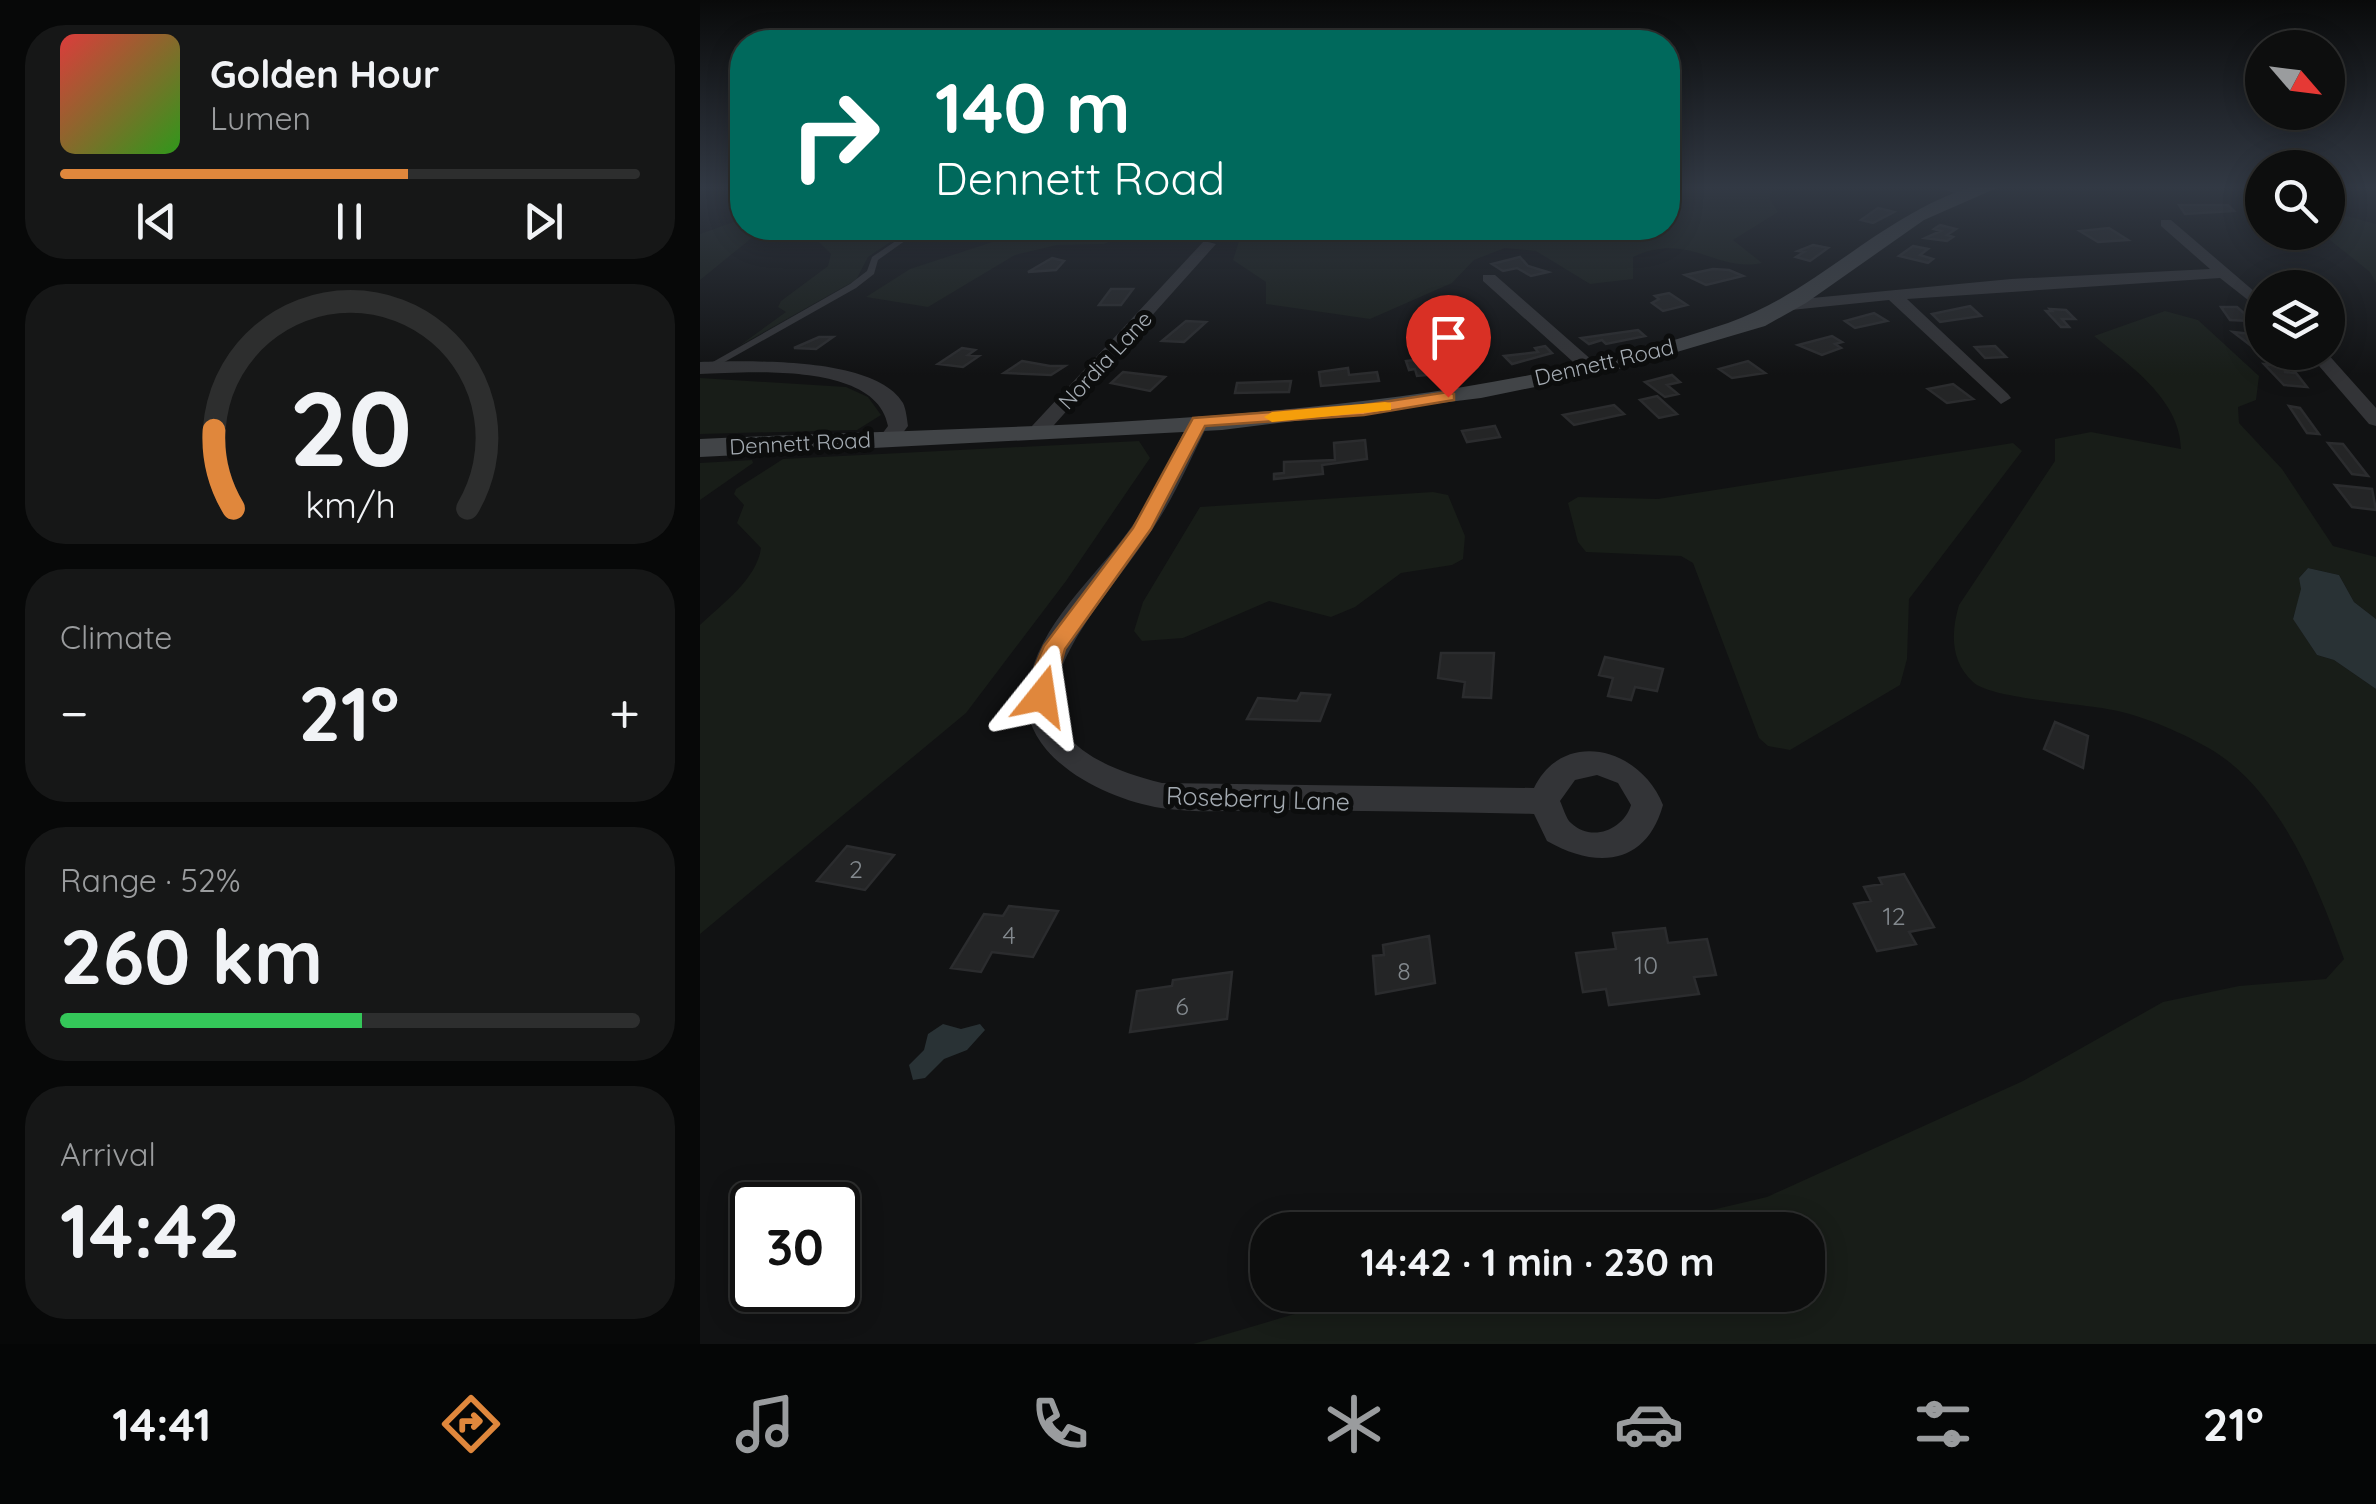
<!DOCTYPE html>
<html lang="en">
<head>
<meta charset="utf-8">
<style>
  :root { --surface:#0d0e0e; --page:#161717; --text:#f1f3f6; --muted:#9a9c9e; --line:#2d2e2e; --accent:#e0873c }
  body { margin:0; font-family:Quicksand,sans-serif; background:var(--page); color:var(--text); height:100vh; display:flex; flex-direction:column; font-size:38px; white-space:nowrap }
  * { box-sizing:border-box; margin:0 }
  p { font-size:32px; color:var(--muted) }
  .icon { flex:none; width:55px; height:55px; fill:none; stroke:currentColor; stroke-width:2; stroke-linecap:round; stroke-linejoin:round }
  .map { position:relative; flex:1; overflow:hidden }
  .sheet { display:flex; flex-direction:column; gap:25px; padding:25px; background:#070808; width:700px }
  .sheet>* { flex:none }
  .guide { position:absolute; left:30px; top:30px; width:950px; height:210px; border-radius:40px; box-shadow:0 5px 25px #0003,0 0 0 2px var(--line); background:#00695c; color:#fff; overflow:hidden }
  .needle { width:65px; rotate:118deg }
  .buttons { position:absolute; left:1545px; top:30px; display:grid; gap:20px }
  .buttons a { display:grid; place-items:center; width:100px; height:100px; border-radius:50%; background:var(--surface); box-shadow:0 5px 25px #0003,0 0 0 2px var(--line); font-size:50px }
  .speed { position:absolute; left:30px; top:1182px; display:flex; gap:20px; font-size:50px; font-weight:700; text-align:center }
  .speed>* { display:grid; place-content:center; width:130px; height:130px; border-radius:50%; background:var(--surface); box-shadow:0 5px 25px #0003,0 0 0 2px var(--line); line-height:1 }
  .speed .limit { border:5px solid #111; border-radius:15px; background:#fff; color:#111 }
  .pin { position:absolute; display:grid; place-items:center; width:85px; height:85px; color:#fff; margin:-102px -42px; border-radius:50% 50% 50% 0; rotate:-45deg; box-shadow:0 0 10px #0007 }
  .pin .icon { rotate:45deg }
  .me { position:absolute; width:110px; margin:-55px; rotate:15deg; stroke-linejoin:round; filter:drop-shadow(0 0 8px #0008) }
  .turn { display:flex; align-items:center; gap:35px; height:210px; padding:0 40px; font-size:45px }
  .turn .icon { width:130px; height:130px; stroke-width:2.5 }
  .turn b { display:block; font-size:70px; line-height:85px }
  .big { font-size:75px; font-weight:800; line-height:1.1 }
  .sheet .tile { flex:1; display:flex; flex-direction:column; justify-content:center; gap:15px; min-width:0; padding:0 35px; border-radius:40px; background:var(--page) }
  .sheet .dial { align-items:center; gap:0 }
  .dial svg { height:260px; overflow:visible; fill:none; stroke:var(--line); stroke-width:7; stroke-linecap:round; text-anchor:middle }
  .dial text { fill:var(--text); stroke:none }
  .song { display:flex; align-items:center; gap:30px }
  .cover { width:120px; height:120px; border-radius:15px; background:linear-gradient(135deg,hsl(0 70% 55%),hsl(110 70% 35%)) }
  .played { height:10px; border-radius:5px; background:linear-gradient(90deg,var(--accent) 60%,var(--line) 60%) }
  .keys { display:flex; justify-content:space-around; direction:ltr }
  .heat { display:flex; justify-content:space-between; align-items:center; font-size:55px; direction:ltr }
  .charge { height:15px; border-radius:8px; background:linear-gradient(90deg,#34c759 52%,var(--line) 0) }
  .trip { position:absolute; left:550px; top:1212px; width:575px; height:100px; border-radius:40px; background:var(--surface); box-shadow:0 5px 25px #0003,0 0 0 2px var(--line); font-weight:800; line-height:100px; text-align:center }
  .tabs { display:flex; height:160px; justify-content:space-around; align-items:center; background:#050606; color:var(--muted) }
  .tabs .icon { width:70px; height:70px }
  .tabs .selected { color:var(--accent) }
  .tabs b { font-size:45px; color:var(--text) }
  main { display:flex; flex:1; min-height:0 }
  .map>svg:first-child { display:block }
  .green { fill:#181d18 }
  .water { fill:#293235 }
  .building { fill:#242526; stroke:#2b2c2e; stroke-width:2.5 }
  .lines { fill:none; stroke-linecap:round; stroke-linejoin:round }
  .lane { fill:#333437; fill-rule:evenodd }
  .street { fill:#333437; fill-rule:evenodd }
  .secondary { fill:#414447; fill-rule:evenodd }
  .route { fill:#e0873c; stroke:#925827; stroke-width:2.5 }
  .slow { fill:#f59e0b }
  .labels { text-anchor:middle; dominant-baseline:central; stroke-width:10; stroke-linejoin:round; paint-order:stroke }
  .far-street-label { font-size:22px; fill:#a4abb2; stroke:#0c0d0d }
  .street-label { font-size:25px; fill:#a4abb2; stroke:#0c0d0d }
  .near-number-label { font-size:25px; fill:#83898e }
</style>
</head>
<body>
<main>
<section class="sheet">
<div class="tile">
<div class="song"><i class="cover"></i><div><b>Golden Hour</b><p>Lumen</p></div></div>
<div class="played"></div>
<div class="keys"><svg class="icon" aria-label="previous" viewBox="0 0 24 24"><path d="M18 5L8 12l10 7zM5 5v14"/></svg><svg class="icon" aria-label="pause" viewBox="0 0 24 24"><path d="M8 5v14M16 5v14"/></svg><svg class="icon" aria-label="next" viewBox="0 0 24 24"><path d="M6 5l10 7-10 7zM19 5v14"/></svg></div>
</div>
<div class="tile dial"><svg viewBox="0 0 100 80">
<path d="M14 69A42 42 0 1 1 86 69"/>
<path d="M14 69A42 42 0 0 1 8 45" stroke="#e0873c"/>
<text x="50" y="56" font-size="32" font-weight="700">20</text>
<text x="50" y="72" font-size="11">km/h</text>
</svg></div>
<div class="tile"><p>Climate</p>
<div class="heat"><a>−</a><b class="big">21°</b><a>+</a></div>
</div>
<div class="tile"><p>Range · 52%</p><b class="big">260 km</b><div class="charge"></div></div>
<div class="tile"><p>Arrival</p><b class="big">14:42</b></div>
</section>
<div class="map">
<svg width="1676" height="1344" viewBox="0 0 1676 1344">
  <rect width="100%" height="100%" fill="#111213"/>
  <path class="green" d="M968 187H1074L1069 198 1078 212 1033 240 1062 263C1016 273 989 231 933 257V279L890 284 836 251 805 248 774 260 752 283 670 319 566 304V282L533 260 540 238 532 228H968Z
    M1628 211 1676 224V283L1670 272 1621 233 1628 232Z
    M42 219V228H64L0 280V234Z
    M130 228H211L168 257 156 280 39 346 86 312 78 307 81 301 128 266 131 254 117 240Z
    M335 228H440L404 244 357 245 315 255 228 307 166 297 210 269Z
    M1465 311 1498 320 1559 376 1556 400 1538 407 1539 423 1582 469 1633 546 1676 557V619L1654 602 1639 575 1608 568 1599 578 1602 589 1593 618 1617 655 1634 660 1676 689V1344H493L659 1295H1108V1230H927L1067 1197 1323 1081 1463 1002 1539 986 1626 979 1644 959C1618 887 1581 792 1512 750 1485 734 1444 716 1413 710 1382 703 1291 699 1273 682 1250 661 1251 632 1259 605L1355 461V439L1391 432 1481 449C1480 399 1429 365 1394 336Z
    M0 378 146 387 168 397 181 415 157 430 0 434Z
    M439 441 450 458 366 581 266 713 0 934V625C22 604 57 579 61 548L37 523 44 505 34 494 36 489 83 459Z
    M1313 443 1322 451 1209 599 1207 659 1200 685 1090 750 1068 746 1059 738 993 563 981 556 886 552 878 542 868 503 878 497 958 499Z
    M52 460 53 463 0 500V463Z
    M733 492 748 495 765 536 763 559 752 565 701 573 655 607 631 617 569 601 483 638 442 641 434 631 443 602 500 507Z"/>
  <path class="water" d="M1608 568 1639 575 1654 602 1676 619V689L1634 660 1617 655 1593 619 1601 589 1599 578Z
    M243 1024 261 1029 280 1024 285 1030 267 1050 244 1059 225 1078 213 1080 209 1065 224 1050 228 1034Z"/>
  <path class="building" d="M1479 205H1528L1534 211 1485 214Z
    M1178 208 1194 212 1173 223 1161 220Z
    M1240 225 1256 229 1247 235 1253 237 1247 241 1225 238 1241 231 1234 229Z
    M1409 228 1428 240 1398 242 1380 231Z
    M1113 245 1128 248 1110 261 1096 257 1104 252 1098 251Z
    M1213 246 1228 249 1220 255 1233 259 1228 263 1199 256Z
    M820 257 828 266 848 272 831 276 817 268 803 271 792 264Z
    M352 258 364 261 356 270 328 272Z
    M1013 269 1029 270 1043 276 1006 285 985 275Z
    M411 289H433L421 305H399Z
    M969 293 987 305 963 311 952 303 959 299 955 296Z
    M1270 306 1281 316 1240 322 1232 314Z
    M1521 307H1537L1553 321 1530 320Z
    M1350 309 1366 310 1375 319H1362L1369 327H1361L1346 311H1352Z
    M1174 313 1187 321 1155 328 1145 321Z
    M486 321 506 322 484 342 462 341Z
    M938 330 945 336 906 344 902 340 889 344 881 338Z
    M1533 332 1561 335 1562 348H1554Z
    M1132 336 1142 342 1135 344 1141 348 1122 355 1098 345Z
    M119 337H133L116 349 94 348Z
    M845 346 852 353 812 364 804 356 838 352 835 348Z
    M1295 346 1306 357 1285 358 1275 347Z
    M262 348 275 350 268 355 279 356 263 367 238 364Z
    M729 358 733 368 769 362 773 371 717 376 715 369 709 370 706 361Z
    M322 361 350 366H365L351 375 304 373Z
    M1048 361 1065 373 1032 378 1019 369Z
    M1564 364 1584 366 1588 371 1584 372 1596 373 1607 387 1584 385Z
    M648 368 649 375 677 372 679 381 621 386 619 372Z
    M423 372 465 377 450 391 411 383Z
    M972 375 980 382 967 385 978 394 965 397 945 382Z
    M591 381 589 392 535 393 537 383Z
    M1253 384 1273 399 1247 403 1228 389Z
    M957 396 977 414 959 418 940 400Z
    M914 405 924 414 874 425 863 415Z
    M1589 406 1600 408 1619 434 1607 433Z
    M795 426 800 437 767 442 762 431Z
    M665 440 667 459 622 465 623 474 574 479V474L584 473V462L635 460 634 443Z
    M1628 443 1643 444 1668 476 1652 474Z
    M1635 485 1672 489 1676 510 1652 507Z
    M741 653H794L791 698 763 697 765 682 738 678Z
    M905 657 963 669 957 691 935 687 931 700 908 696 913 678 899 675Z
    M601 693 630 695 620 721 547 719 558 698 597 701Z
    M1355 722 1388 736 1383 768 1344 749Z
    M147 846 194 855 165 890 117 881Z
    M1204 874 1234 927 1209 932 1216 944 1177 951 1154 904 1171 901 1164 887 1182 884 1179 878Z
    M309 906 358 911 333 957 292 952 281 972 251 968 284 914 303 916Z
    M965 928 968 943 1007 939 1016 975 994 977 999 994 909 1005 906 989 883 992 876 953 916 949 913 933Z
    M729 936 735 983 676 994 673 956 684 955 683 945Z
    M532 972 527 1019 430 1032 437 991 472 986 473 980Z"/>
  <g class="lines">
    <path class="lane" d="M215 228H223L178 260 174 274 156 288 12 369 4 367 150 284 167 271 172 257Z"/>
    <path class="street" d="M1235 187H1258L1275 193 1268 197Z
      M1461 220H1471L1562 298V311L1520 278 1207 299 1308 394 1311 398 1301 404 1189 300 1091 310 1083 305 1091 300 1311 279 1510 269 1461 226Z
      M504 241 516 244 346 434H332V426Z
      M783 275H795L894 362V370H882L783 281Z
      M1607 352H1626L1676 408V426L1669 424Z
      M0 362C48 361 175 356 203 403 206 409 207 419 208 426L196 442H182L179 438 188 426C177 362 50 372 0 374Z
      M499 416 509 422C491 458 475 496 452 530 388 627 266 735 462 783L834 788C863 728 940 747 963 805 946 866 896 869 847 841L834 814C750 812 666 811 582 810 543 810 499 814 461 808 404 799 316 756 328 687 338 624 395 578 430 529 454 496 470 458 489 422ZM897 775 918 783 931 805C924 829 892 843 871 823 866 819 863 807 860 801L875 780Z"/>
    <path class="secondary" d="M1271 187H1299L1224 220 1106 303 1065 326 909 372 781 398 522 430 0 457V439C330 423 713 430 1028 323 1117 292 1180 216 1271 187Z"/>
  </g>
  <linearGradient id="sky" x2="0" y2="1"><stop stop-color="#090a0a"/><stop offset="0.5" stop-color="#323944"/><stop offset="1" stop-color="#323944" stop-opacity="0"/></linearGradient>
  <rect width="1676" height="375" fill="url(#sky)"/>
  <path class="route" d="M748 392 754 394V400L664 415 505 426 451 529 365 649 350 702H334C326 685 336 663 344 646L433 528 493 418 664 405Z"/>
  <path class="slow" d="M685 402 691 403V410L572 422 564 417 572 412Z"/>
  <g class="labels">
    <g class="far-street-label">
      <text transform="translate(405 360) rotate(-47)">Nordia Lane</text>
      <text transform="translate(904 362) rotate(-13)">Dennett Road</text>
      <text transform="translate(100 443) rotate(-3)">Dennett Road</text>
    </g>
    <g class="street-label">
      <text transform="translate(558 798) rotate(2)">Roseberry Lane</text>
    </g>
    <g class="near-number-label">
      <text x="156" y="868">2</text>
      <text x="1194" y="915">12</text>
      <text x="309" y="934">4</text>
      <text x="946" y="964">10</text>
      <text x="704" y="970">8</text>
      <text x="482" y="1005">6</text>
    </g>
  </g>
</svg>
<div class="buttons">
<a><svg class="needle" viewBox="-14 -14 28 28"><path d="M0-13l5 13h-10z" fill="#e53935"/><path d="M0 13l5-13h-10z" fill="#9a9c9e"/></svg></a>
<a><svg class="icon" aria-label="search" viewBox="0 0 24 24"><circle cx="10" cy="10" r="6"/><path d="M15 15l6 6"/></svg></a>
<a><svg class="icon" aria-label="layers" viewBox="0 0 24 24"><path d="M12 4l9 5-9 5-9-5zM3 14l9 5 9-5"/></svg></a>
</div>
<div class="speed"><div class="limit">30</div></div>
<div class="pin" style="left:748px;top:397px;background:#d93025"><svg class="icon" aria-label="arrive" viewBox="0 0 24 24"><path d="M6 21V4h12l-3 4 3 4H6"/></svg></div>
<svg class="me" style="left:342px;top:696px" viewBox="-20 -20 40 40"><path d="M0-17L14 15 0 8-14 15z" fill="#e0873c" stroke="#fff" stroke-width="4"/></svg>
<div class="trip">14:42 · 1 min · 230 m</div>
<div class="guide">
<div class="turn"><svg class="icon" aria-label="right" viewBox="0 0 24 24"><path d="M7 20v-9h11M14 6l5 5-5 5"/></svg><div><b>140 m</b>Dennett Road</div></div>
</div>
</div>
</main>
<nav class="tabs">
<b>14:41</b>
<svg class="icon selected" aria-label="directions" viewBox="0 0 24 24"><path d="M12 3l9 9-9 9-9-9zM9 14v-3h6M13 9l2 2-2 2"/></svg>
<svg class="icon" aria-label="music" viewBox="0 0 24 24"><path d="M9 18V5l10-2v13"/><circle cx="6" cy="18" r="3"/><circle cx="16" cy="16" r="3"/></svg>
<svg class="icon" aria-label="phone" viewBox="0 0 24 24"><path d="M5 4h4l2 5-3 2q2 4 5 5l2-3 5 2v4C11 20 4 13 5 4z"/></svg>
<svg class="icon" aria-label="climate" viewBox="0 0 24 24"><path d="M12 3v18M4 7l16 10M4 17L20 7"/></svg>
<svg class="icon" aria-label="car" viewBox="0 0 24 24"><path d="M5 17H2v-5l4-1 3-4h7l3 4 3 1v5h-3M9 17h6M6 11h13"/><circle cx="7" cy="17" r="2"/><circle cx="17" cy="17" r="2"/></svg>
<svg class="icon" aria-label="filters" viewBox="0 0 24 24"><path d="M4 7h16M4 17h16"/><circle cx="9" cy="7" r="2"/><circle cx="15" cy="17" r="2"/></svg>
<b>21°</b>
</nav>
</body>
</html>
